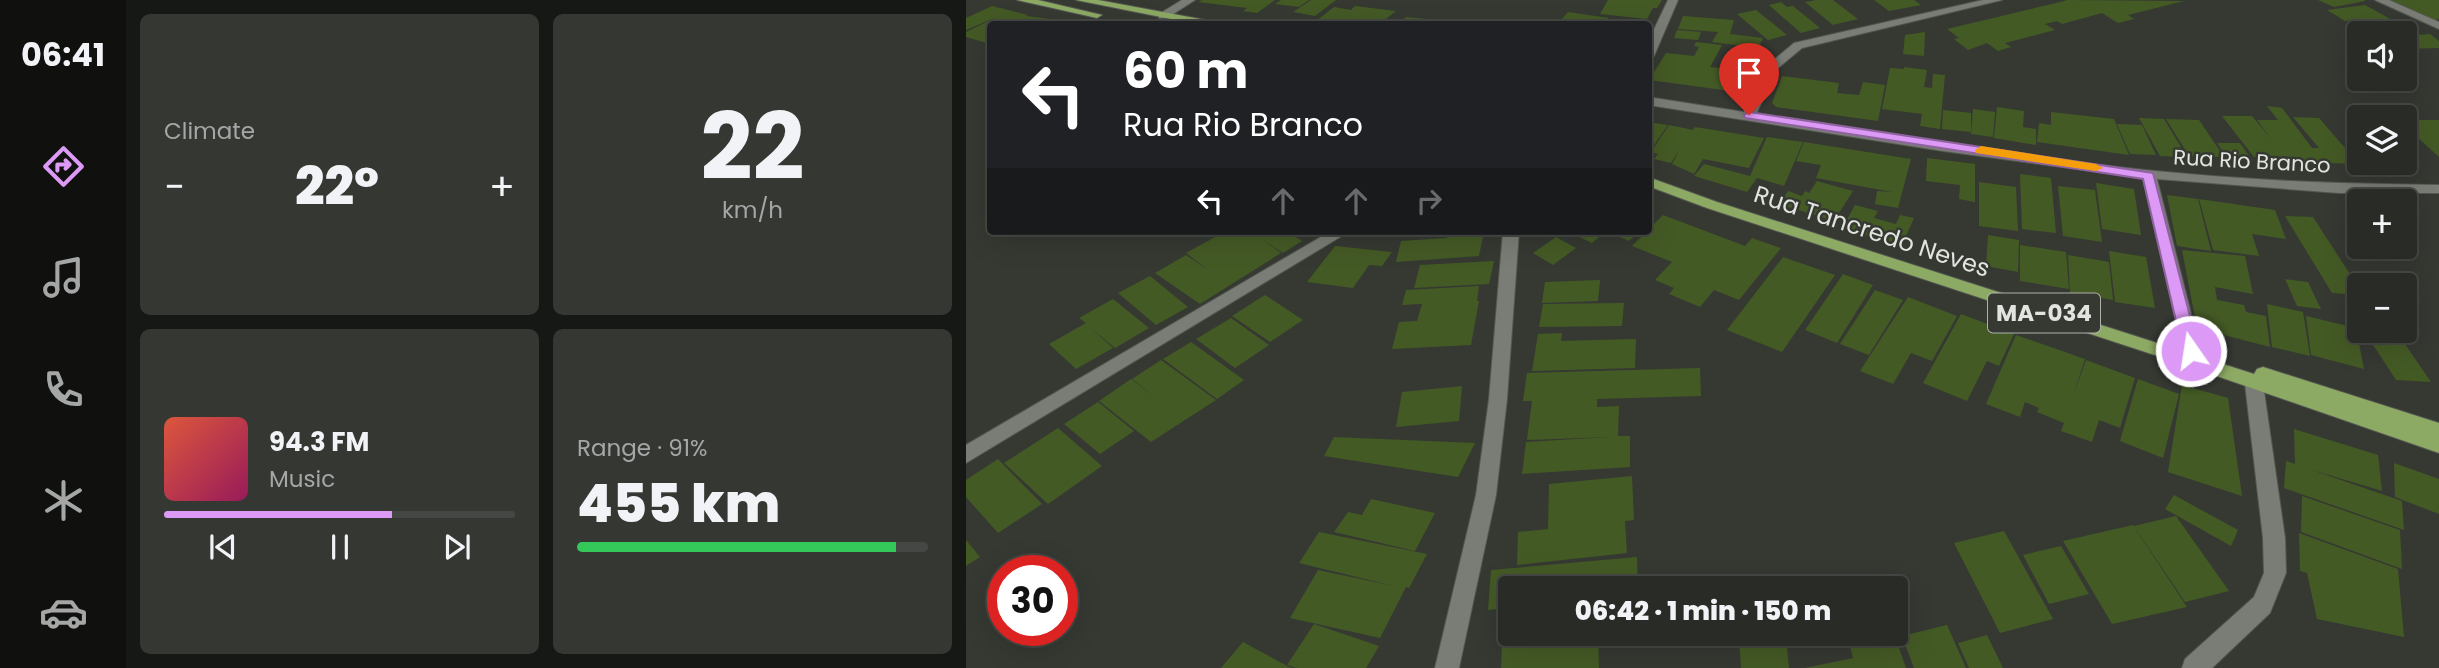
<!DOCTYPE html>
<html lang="en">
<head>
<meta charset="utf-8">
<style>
  :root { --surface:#282b26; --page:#343732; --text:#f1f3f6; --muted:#a5a7a7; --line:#444743; --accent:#dc99f5 }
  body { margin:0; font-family:Poppins,sans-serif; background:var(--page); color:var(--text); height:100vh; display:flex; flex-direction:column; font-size:26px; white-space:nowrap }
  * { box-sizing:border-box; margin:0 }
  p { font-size:23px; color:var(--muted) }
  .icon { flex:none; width:38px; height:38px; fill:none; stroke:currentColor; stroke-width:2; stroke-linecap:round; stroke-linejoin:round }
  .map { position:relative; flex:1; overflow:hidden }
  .details { display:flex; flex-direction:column; gap:14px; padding:14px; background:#161815; width:840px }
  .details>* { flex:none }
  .top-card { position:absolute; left:21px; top:21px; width:665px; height:214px; border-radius:7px; box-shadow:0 7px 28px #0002,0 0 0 2px var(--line); background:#202124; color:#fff; overflow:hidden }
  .fabs { position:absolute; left:1381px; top:21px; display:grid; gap:14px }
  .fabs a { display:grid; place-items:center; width:70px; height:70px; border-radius:7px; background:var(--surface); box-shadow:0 7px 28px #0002,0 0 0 2px var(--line); font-size:35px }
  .speed { position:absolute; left:21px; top:555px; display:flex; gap:14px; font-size:35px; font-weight:700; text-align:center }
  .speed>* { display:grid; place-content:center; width:91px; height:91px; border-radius:50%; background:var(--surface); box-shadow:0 7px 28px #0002,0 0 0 2px var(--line); line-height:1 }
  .speed .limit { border:10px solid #d22; background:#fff; color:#111 }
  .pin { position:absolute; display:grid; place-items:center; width:60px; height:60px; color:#fff; margin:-72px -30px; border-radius:50% 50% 50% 0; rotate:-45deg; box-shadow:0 0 7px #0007 }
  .pin .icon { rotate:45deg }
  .me { position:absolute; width:77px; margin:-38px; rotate:347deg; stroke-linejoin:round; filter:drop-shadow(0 0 5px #0008) }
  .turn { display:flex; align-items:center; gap:24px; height:147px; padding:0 21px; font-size:32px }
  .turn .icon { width:91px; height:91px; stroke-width:2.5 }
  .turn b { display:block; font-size:49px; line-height:60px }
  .lanes { display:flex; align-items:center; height:66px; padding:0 21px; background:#0003; justify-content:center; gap:35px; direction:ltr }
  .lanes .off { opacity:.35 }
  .big { font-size:52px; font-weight:800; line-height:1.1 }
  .details .tile { flex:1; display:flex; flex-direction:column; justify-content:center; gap:10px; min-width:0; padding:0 24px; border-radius:10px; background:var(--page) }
  .details .dial { align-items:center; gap:0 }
  .dial b { font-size:91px; line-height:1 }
  .song { display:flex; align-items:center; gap:21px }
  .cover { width:84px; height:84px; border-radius:10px; background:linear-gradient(135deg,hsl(10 70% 55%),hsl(330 70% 35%)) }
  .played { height:7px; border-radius:4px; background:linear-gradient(90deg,var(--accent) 65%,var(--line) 65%) }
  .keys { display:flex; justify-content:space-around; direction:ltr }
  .heat { display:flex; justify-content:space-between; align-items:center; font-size:38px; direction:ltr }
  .charge { height:10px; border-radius:5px; background:linear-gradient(90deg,#34c759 91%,var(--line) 0) }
  .details .tiles { flex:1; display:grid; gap:14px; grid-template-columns:repeat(2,1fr) }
  .trip { position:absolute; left:532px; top:576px; width:410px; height:70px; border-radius:7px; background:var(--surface); box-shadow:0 7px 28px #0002,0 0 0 2px var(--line); font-weight:800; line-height:70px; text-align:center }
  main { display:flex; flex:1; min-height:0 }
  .dock { display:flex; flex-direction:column; width:126px; justify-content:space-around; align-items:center; background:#10110f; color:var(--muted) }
  .dock .icon { width:49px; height:49px }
  .dock .selected { color:var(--accent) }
  .dock b { font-size:32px; color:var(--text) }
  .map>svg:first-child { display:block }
  .building { fill:#445a25 }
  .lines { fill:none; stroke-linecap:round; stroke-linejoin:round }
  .minor-casing { stroke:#545751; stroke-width:2 }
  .major-casing { stroke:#545751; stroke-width:2 }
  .minor { fill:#797d75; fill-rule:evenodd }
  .major { fill:#8daa64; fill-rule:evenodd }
  .route { fill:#dc99f5; stroke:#8f639f; stroke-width:2 }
  .slow { fill:#f59e0b }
  .labels { text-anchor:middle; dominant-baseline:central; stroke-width:5; stroke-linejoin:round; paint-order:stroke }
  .far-street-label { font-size:21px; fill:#e2e4df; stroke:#353932 }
  .shield { fill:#353932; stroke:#aeb1ab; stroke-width:2 }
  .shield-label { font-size:23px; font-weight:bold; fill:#e2e4df }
  .street-label { font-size:24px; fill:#e2e4df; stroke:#353932 }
</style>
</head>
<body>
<main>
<nav class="dock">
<b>06:41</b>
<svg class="icon selected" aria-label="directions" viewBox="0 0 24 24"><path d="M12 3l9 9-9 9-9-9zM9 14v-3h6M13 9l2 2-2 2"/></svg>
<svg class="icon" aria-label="music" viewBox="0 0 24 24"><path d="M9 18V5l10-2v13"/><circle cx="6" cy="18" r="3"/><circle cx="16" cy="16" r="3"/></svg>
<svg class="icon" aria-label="phone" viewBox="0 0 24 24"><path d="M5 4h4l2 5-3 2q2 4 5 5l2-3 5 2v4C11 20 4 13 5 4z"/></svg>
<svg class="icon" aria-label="climate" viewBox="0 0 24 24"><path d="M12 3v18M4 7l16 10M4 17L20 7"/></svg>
<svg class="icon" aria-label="car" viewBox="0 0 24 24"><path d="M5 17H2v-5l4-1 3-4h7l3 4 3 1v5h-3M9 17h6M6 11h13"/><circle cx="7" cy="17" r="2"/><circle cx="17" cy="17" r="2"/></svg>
</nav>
<section class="details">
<div class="tiles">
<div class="tile"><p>Climate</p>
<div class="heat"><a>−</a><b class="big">22°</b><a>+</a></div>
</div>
<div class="tile dial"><b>22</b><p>km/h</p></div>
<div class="tile">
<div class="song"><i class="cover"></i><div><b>94.3 FM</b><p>Music</p></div></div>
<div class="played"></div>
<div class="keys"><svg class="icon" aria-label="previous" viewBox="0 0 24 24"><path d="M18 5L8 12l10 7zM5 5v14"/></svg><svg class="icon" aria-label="pause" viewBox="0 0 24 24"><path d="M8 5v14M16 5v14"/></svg><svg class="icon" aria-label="next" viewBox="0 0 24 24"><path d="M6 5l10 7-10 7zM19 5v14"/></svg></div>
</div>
<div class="tile"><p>Range · 91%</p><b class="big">455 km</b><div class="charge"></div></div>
</div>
</section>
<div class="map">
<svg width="1473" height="668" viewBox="0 0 1473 668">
  <rect width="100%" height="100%" fill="#353932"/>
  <path class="building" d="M236 0H309L291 13 277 11 281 8 232 2Z
    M315 0H343L333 7 309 4Z
    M345 0H370L349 16 327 12Z
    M642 0H696L691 8H687L681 19 634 14Z
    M850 0H867L892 19 867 25 839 2Z
    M908 0H948L955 5 923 11Z
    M1102 0 1218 1 1162 15 1168 19 1152 23 1136 13 1096 24 1091 21 1079 24 1089 30 1039 43 1045 47 1032 51 1021 43 1002 50 988 39 993 38 981 29Z
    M1352 0H1399V1L1368 7Z
    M1423 0H1473V19L1469 20Z
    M815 2 821 7 827 6 854 28 835 33 803 5Z
    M1399 5 1419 16 1443 30 1412 33 1389 20 1379 21 1361 10Z
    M26 6 62 15 60 16 110 22 105 24H24V44L0 37V32L31 17 0 30V18Z
    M389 6 430 11 414 24H346L368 7 385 10Z
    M790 10 821 35 802 40 771 14Z
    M602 12 643 18 637 24 594 21Z
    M717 16 768 20 764 34 797 38 792 48 746 42 752 32 712 29Z
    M440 17 461 19 455 24H431Z
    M711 30 735 32 732 40 708 38Z
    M959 32 958 56 937 54 939 35Z
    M1464 34 1473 41V48L1438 49V36Z
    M730 42 756 45 744 67 788 72 779 93 683 80 700 53 728 56 733 47 728 46Z
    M938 67 961 70 958 87 966 88 967 74 979 75 974 129 954 126 956 114 916 109 924 68 938 69Z
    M816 76 873 83 871 93 893 95 897 82 919 85 912 121 810 107 806 103Z
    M1301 106 1316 108 1346 148H1353L1327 117 1353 118 1393 164 1323 162 1320 158 1288 157 1256 116H1286L1306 140 1291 120H1312Z
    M1031 107 1058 111 1057 127 1070 129V145L1028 138Z
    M1007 109 1029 112 1027 137 1005 134Z
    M977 110 1005 113V132L976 129Z
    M1085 112 1148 119 1163 155 1071 142 1073 123 1085 125Z
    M1173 118 1198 119 1221 157 1194 156Z
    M1200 119 1233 120 1258 157 1223 156Z
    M1438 120H1473V157L1438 125Z
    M682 122 702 125 682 154Z
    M1151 124 1176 125 1190 155 1164 154Z
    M703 125 727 130 729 127 798 138 783 168 737 159 728 174 706 164 714 149 705 163 688 159 692 154 685 152Z
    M801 137 837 142 818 186 791 178 781 192 728 176 738 164 784 176Z
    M838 142 945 159 932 208 909 204 911 191 926 192 850 178 855 165 830 161Z
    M1251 143H1274L1286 160 1262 159Z
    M961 158 1009 164V202L993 199 994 185 960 181Z
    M1054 174 1085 178 1090 233 1056 229Z
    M851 181 887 191 868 221 813 204 822 191 836 196 839 191 843 193Z
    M1013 182 1050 187 1052 231 1013 226Z
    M1130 183 1168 189 1175 235 1136 229Z
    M1092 186 1129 190 1136 242 1097 236Z
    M1201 195 1232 199 1245 251 1211 246Z
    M1233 199 1309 210 1320 239 1286 234 1293 256 1247 250Z
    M889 205 912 211 908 218 930 224 934 215 948 218 936 245 876 229Z
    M697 215 779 246 786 238 815 248 773 300 748 290 734 307 703 294 708 288 689 280 706 262 666 246Z
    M1319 216 1347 217 1393 288V295L1366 293Z
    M260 231H320L336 241 317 253 297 240 315 253 234 304 189 273 220 255 242 270 220 253Z
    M482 231H518L513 256 430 262 435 241 481 238Z
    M601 231H640L626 243Z
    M640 231H674L663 241Z
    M1022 235 1053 240 1052 272 1020 266Z
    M590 237 610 248 587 265 567 253Z
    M1054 245 1100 252 1103 289 1054 281Z
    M369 246 426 252 416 266 403 265 387 288 341 282Z
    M1216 250 1279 256 1287 294 1249 287 1251 300 1278 305 1280 312 1300 316 1304 347 1231 328Z
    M1143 251 1180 257 1189 308 1149 302Z
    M1102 255 1143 262 1147 300 1104 293Z
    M817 257 869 275 816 352 761 330Z
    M528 261 523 284 448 288 454 265Z
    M877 274 907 285 871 343 839 330Z
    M184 276 222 307 190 325 152 293Z
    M1319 279 1342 282 1355 309 1331 306Z
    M634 280 632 301 576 303 579 282Z
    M513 286 511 301H513L505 345 426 349 433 322 451 321 456 304 436 305 440 290Z
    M909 290 937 300 903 355 874 344Z
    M299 295 337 320 304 342 266 316Z
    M942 297 991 316 966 361 945 353 927 384 894 371Z
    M147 299 183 328 149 348 125 328 147 348 110 369 83 344 120 323 113 318Z
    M658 303 656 326 573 327 577 304Z
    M1301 304 1337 312 1344 356 1306 347Z
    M995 314 1048 334 1033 366 1021 361 1001 401 957 383Z
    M1340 316 1390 328 1398 369 1345 355Z
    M265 318 303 345 269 368 230 339Z
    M1398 331H1430L1465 382 1430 380Z
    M596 333 595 341 670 339 669 368 566 371 572 334Z
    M1050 335 1119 359 1107 396 1120 360 1169 378 1154 428 1133 420 1126 442 1095 431 1098 423 1071 412 1073 408 1059 402 1054 417 1020 404Z
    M225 342 278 380 251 399 197 359Z
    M195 360 250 400 185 442 133 401 165 379 190 398 166 379Z
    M734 368 735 396 631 399V407L653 406 652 436H664V467L556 474 560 442 643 437 561 440 566 401H557L561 373Z
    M1172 379 1213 394 1197 458 1154 441Z
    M1216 385 1262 398 1276 496 1202 472Z
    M496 386 493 421 430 427 436 392Z
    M132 402 168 431 134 454 98 424Z
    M92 428 136 466 82 504 38 463Z
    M1328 429 1412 455 1416 491 1343 469 1436 501 1438 530 1318 488 1320 461 1329 464Z
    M368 437 509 443 492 477 358 456Z
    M32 459 76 504 32 533 0 497V480Z
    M1428 463 1473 479V514L1429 497Z
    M666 476 668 520 659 521 661 553 551 565 552 532 582 529 583 484Z
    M1208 495 1272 530 1265 546 1199 509Z
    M1336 496 1434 530 1436 569 1335 532Z
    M405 499 469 513 449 551 368 532 382 512 396 515Z
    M1210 516 1263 591 1219 602 1168 526Z
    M1167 525 1221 607 1146 624 1097 541Z
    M1038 531 1087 619 1034 633 988 543Z
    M353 532 461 554 443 588 440 587 414 638 324 618 352 570 428 586 333 563Z
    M1333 533 1432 569 1438 637 1351 619 1341 573 1334 571Z
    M0 540 14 557 0 566Z
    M1095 546 1123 594 1083 604 1057 555Z
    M671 557 672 588H544V634H632L633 668H535L536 646 568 643 539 645 541 608 522 610 525 570Z
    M348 624 413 646 400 668H331L321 665Z
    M981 625 1000 668H948L936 636Z
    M928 634 940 668H839L887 658 883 642Z
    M1021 635 1037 668H1003L992 643Z
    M820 638 823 668H775L773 639Z
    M277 642 321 666 326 668H255Z"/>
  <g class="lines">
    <g class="minor-casing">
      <path id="minor" d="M216 0H229L201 18H193V14Z
        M702 0H712L688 56 682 59V42Z
        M1017 0H1036L836 48 812 68 790 114C951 139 1113 168 1276 178 1342 183 1407 184 1473 185V193H1373L1191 179 1237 361 1234 366H1222L1219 361 1177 178 977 151 682 105V97L778 112 803 64 828 43Z
        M1409 0H1423L1473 22V29Z
        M365 231H384L0 463V445Z
        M537 231H553L541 399 530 495 493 668H469L510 495 523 399Z
        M1288 377 1295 379 1297 384 1319 538 1320 573 1304 613 1246 668H1216L1219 659 1288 597 1298 573 1297 538 1279 384 1281 379Z"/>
    </g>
    <g class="major-casing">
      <path id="major" d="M51 0H72L136 15 131 18Z
        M110 0H132L245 21 251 24H230Z
        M682 177 751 202 1288 374 1291 369 1297 367 1473 423V453L1222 366 741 208 682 186Z"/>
    </g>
    <use href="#minor" class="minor"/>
    <use href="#major" class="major"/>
  </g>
  <path class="route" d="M783 112 1187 173 1233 351 1225 356 1217 351 1177 179 779 118 778 115Z"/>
  <path class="slow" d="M1015 146 1130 164 1137 168 1130 171 1010 153 1009 150Z"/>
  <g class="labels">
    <g class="far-street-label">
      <text transform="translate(1286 161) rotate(3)">Rua Rio Branco</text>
    </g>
    <rect class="shield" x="1022" y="293.5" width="112" height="39" rx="5"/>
    <g class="shield-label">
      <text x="1078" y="313">MA-034</text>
    </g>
    <g class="street-label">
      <text transform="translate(906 231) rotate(18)">Rua Tancredo Neves</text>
    </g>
  </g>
</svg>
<div class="fabs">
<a><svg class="icon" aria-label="sound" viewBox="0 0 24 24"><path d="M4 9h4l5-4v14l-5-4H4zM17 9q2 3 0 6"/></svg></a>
<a><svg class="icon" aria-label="layers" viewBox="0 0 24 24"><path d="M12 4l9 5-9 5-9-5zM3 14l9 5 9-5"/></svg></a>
<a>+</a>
<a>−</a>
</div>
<div class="speed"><div class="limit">30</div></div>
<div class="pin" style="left:783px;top:115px;background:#d93025"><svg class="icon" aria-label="arrive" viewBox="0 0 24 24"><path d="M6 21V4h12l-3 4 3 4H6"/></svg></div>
<svg class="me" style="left:1225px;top:351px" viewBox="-20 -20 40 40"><circle r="17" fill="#dc99f5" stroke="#fff" stroke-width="3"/><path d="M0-11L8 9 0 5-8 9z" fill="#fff"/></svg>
<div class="trip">06:42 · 1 min · 150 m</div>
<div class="top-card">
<div class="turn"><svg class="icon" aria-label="left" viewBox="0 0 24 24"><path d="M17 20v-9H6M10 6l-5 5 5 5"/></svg><div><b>60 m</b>Rua Rio Branco</div></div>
<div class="lanes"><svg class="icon" aria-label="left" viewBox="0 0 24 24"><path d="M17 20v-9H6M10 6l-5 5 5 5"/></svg><svg class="icon off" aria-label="ahead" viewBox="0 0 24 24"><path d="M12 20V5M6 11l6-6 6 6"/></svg><svg class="icon off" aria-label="ahead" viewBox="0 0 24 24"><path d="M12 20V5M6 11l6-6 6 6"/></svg><svg class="icon off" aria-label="right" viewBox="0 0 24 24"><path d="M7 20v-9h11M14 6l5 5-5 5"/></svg></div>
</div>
</div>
</main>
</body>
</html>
